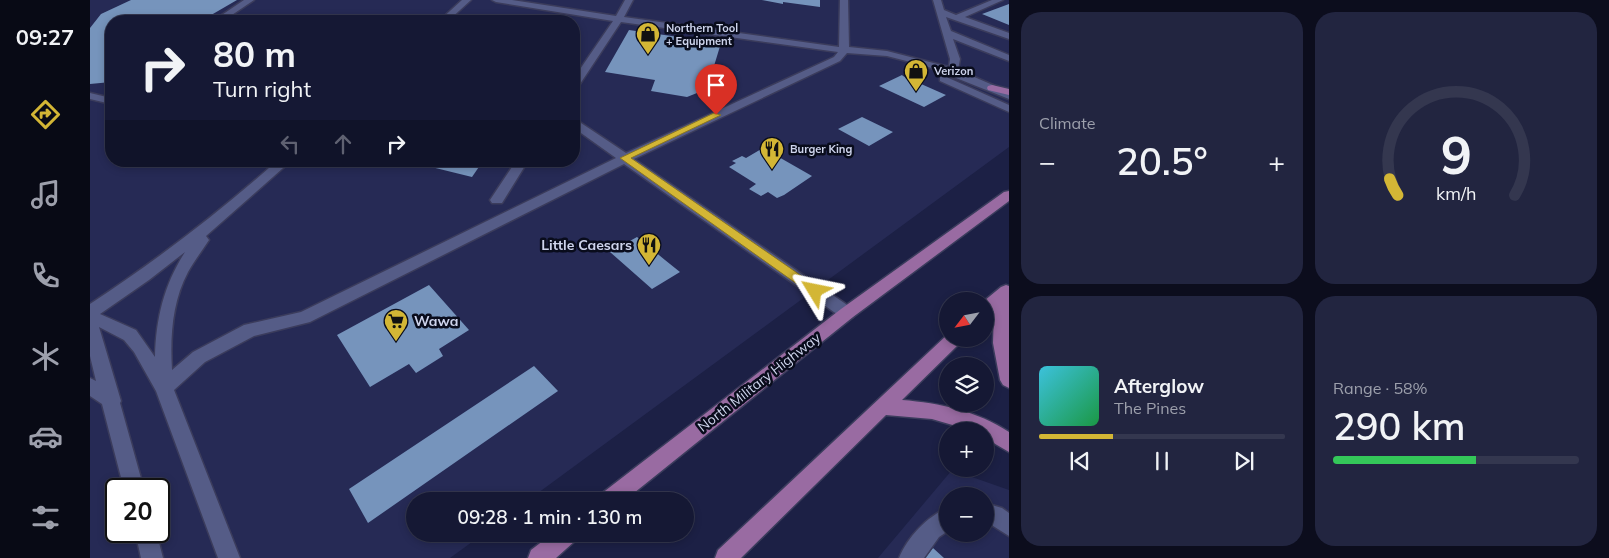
<!DOCTYPE html>
<html lang="en">
<head>
<meta charset="utf-8">
<style>
  :root { --surface:#151834; --page:#222540; --text:#f1f3f6; --muted:#9da0ac; --line:#34374f; --accent:#d3b635 }
  body { margin:0; font-family:Mulish,sans-serif; background:var(--page); color:var(--text); height:100vh; display:flex; flex-direction:column; font-size:19px; white-space:nowrap }
  * { box-sizing:border-box; margin:0 }
  p { font-size:16px; color:var(--muted) }
  .icon { flex:none; width:28px; height:28px; fill:none; stroke:currentColor; stroke-width:2; stroke-linecap:round; stroke-linejoin:round }
  .map { position:relative; flex:1; overflow:hidden }
  .drawer { display:flex; flex-direction:column; gap:12px; padding:12px; background:#0c0d1d; width:600px }
  .drawer>* { flex:none }
  .guide { position:absolute; left:15px; top:15px; width:475px; height:152px; border-radius:20px; box-shadow:0 2px 8px #0003,0 0 0 1px var(--line); background:#151834; color:var(--text); overflow:hidden }
  .needle { width:32px; rotate:238deg }
  .controls { position:absolute; left:849px; top:292px; display:grid; gap:10px }
  .controls a { display:grid; place-items:center; width:55px; height:55px; border-radius:50%; background:var(--surface); box-shadow:0 2px 8px #0003,0 0 0 1px var(--line); font-size:25px }
  .speed { position:absolute; left:15px; top:478px; display:flex; gap:10px; font-size:25px; font-weight:700; text-align:center }
  .speed>* { display:grid; place-content:center; width:65px; height:65px; border-radius:50%; background:var(--surface); box-shadow:0 2px 8px #0003,0 0 0 1px var(--line); line-height:1 }
  .speed .limit { border:2px solid #111; border-radius:8px; background:#fff; color:#111 }
  .pin { position:absolute; display:grid; place-items:center; width:42px; height:42px; color:#fff; margin:-51px -21px; border-radius:50% 50% 50% 0; rotate:-45deg; box-shadow:0 0 5px #0007 }
  .pin .icon { rotate:45deg }
  .me { position:absolute; width:55px; margin:-28px; rotate:305deg; stroke-linejoin:round; filter:drop-shadow(0 0 4px #0008) }
  .turn { display:flex; align-items:center; gap:18px; height:105px; padding:0 25px; font-size:22px }
  .turn .icon { width:65px; height:65px; stroke-width:2.5 }
  .turn b { display:block; font-size:35px; line-height:42px }
  .lanes { display:flex; align-items:center; height:48px; padding:0 25px; background:#0003; justify-content:center; gap:25px; direction:ltr }
  .lanes .off { opacity:.35 }
  .big { font-size:38px; font-weight:600; line-height:1.1 }
  .drawer .tile { flex:1; display:flex; flex-direction:column; justify-content:center; gap:8px; min-width:0; padding:0 18px; border-radius:20px; background:var(--page) }
  .drawer .dial { align-items:center; gap:0 }
  .dial svg { height:130px; overflow:visible; fill:none; stroke:var(--line); stroke-width:7; stroke-linecap:round; text-anchor:middle }
  .dial text { fill:var(--text); stroke:none }
  .song { display:flex; align-items:center; gap:15px }
  .cover { width:60px; height:60px; border-radius:8px; background:linear-gradient(135deg,hsl(190 70% 55%),hsl(140 70% 35%)) }
  .played { height:5px; border-radius:2px; background:linear-gradient(90deg,var(--accent) 30%,var(--line) 30%) }
  .keys { display:flex; justify-content:space-around; direction:ltr }
  .heat { display:flex; justify-content:space-between; align-items:center; font-size:28px; direction:ltr }
  .charge { height:8px; border-radius:4px; background:linear-gradient(90deg,#34c759 58%,var(--line) 0) }
  .drawer .tiles { flex:1; display:grid; gap:12px; grid-template-columns:repeat(2,1fr) }
  .trip { position:absolute; left:316px; top:492px; width:288px; height:50px; border-radius:25px; background:var(--surface); box-shadow:0 2px 8px #0003,0 0 0 1px var(--line); font-weight:600; line-height:50px; text-align:center }
  main { display:flex; flex:1; min-height:0 }
  .tabs { display:flex; flex-direction:column; width:90px; justify-content:space-around; align-items:center; background:#080a15; color:var(--muted) }
  .tabs .icon { width:35px; height:35px }
  .tabs .selected { color:var(--accent) }
  .tabs b { font-size:22px; color:var(--text) }
  .map>svg:first-child { display:block }
  .built { fill:#262a55; fill-rule:evenodd }
  .building { fill:#7694bc }
  .lines { fill:none; stroke-linecap:round; stroke-linejoin:round }
  .minor-casing { stroke:#3b3c5c; stroke-width:3 }
  .major-casing { stroke:#3b3c5c; stroke-width:3 }
  .minor { fill:#555c87; fill-rule:evenodd }
  .major { fill:#996ba2; fill-rule:evenodd }
  .route { fill:#d3b635; stroke:#897622 }
  .labels { text-anchor:middle; dominant-baseline:central; stroke-width:5; stroke-linejoin:round; paint-order:stroke }
  .far-poi-label { font-size:11px; font-weight:bold; fill:#ced4ec; stroke:#090c1c; text-anchor:start }
  .poi-label { font-size:14px; font-weight:bold; fill:#ced4ec; stroke:#090c1c; text-anchor:end }
  .street-label { font-size:14px; fill:#ced4ec; stroke:#090c1c }
</style>
</head>
<body>
<main>
<nav class="tabs">
<b>09:27</b>
<svg class="icon selected" aria-label="directions" viewBox="0 0 24 24"><path d="M12 3l9 9-9 9-9-9zM9 14v-3h6M13 9l2 2-2 2"/></svg>
<svg class="icon" aria-label="music" viewBox="0 0 24 24"><path d="M9 18V5l10-2v13"/><circle cx="6" cy="18" r="3"/><circle cx="16" cy="16" r="3"/></svg>
<svg class="icon" aria-label="phone" viewBox="0 0 24 24"><path d="M5 4h4l2 5-3 2q2 4 5 5l2-3 5 2v4C11 20 4 13 5 4z"/></svg>
<svg class="icon" aria-label="climate" viewBox="0 0 24 24"><path d="M12 3v18M4 7l16 10M4 17L20 7"/></svg>
<svg class="icon" aria-label="car" viewBox="0 0 24 24"><path d="M5 17H2v-5l4-1 3-4h7l3 4 3 1v5h-3M9 17h6M6 11h13"/><circle cx="7" cy="17" r="2"/><circle cx="17" cy="17" r="2"/></svg>
<svg class="icon" aria-label="filters" viewBox="0 0 24 24"><path d="M4 7h16M4 17h16"/><circle cx="9" cy="7" r="2"/><circle cx="15" cy="17" r="2"/></svg>
</nav>
<div class="map">
<svg width="919" height="558" viewBox="0 0 919 558">
  <rect width="100%" height="100%" fill="#1c2045"/>
  <path class="built" d="M0 0H919V147L437 501H325V534H393L360 558H0ZM21 21H484V161H21ZM26 489H69V531H26Z
    M862 470 919 490V558H788ZM858 496H895V534H858Z"/>
  <path class="building" d="M41 0H147L116 18 115 21H21V82L0 84V28L11 14Z
    M672 0H730V7L693 2V4Z
    M919 4V25L892 14Z
    M539 30 631 43 617 89 597 97 561 91 565 80 515 72Z
    M812 75 813 76 856 95 834 107 789 86Z
    M772 117 803 132 779 146 748 129Z
    M673 148 722 176 694 195 687 198 678 192 671 196 659 189 666 184 639 167 646 163 642 161 652 156 656 158Z
    M317 161H393L382 177Z
    M547 237 575 260 590 272 562 289 520 252Z
    M339 285 379 330 349 349 353 356 326 373 319 364 280 387 247 335Z
    M444 366 468 391 278 523 259 489Z
    M843 548 854 558H835Z"/>
  <g class="lines">
    <g class="minor-casing">
      <path id="minor" d="M154 0H164L133 21H123Z
        M372 0H381L358 21H349Z
        M402 0H422L526 16 535 0H543L534 17 749 47 750 0H758L759 47 797 51 859 67 860 59 843 0H851L854 10 866 15 902 0H913L875 17 919 33V39L856 17 861 31 919 55V61L863 39 870 59 868 70 919 92V99L836 66 797 56 757 53 750 61 544 159 763 309 765 313 763 317 757 319 751 317 534 164 220 322 164 336 115 362 84 390 150 558H128L66 391 44 352 34 340 9 327 31 401 30 403 54 489H34L12 404 0 396V378L6 381 0 356V304C67 260 127 214 187 161H201L116 236 119 240C112 251 104 261 98 272 82 302 80 337 82 370L103 352 154 325 211 312 526 158 484 128V120L488 121 536 153 744 57 748 52 531 22 488 87 484 88V78L523 21 406 2ZM95 252C74 285 66 318 65 357L46 330 10 314 59 280Z
        M854 76 919 105V112L850 81V77Z
        M0 93 21 98V104L0 99Z
        M426 161H438L412 203H402L400 200Z
        M895 503 912 508 919 513V536L900 524 895 523Z
        M858 508V531L849 537 834 558H809C817 538 837 516 858 508Z
        M45 531H66L73 558H51Z"/>
    </g>
    <g class="major-casing">
      <path id="major" d="M902 85 919 89V95L898 90 897 88 898 86Z
        M919 191V201L763 317 534 501H508L511 494 751 309 914 192Z
        M916 285 919 286V388L913 385 910 380 903 343 904 311 895 316 894 301 911 287Z
        M858 334V339H871L869 344 812 400C850 403 887 411 919 432V452L895 438V431H883L842 419 796 415 651 558H625L628 550Z
        M462 534H489L485 541 466 558H438L441 550Z"/>
    </g>
    <use href="#minor" class="minor"/>
    <use href="#major" class="major"/>
  </g>
  <path class="route" d="M624 113 631 115 541 158 729 288 731 291 729 294H721L530 158Z"/>
  <defs>
    <g id="shop-pin" transform="scale(1.25)"><path d="M0 17L-7.5 6A9.5 9.5 0 1 1 7.5 6Z" fill="#d3b635" stroke="#090c1c"/><path d="M-5-2.5h2.3a2.7 3.5 0 0 1 5.4 0H5L5.5 6h-11ZM-1.5-2.5h3a1.5 2.3 0 0 0-3 0Z" fill="#111"/></g>
    <g id="restaurant-pin" transform="scale(1.25)"><path d="M0 17L-7.5 6A9.5 9.5 0 1 1 7.5 6Z" fill="#d3b635" stroke="#090c1c"/><path d="M-5-6h1v4h1v-4h1v4h1v-4h1v5L-1.5 .5V6h-2V.5L-5-1ZM5-6V6H3V1.5H1.5Q1.5-4 5-6Z" fill="#111"/></g>
    <g id="supermarket-pin" transform="scale(1.25)"><path d="M0 17L-7.5 6A9.5 9.5 0 1 1 7.5 6Z" fill="#d3b635" stroke="#090c1c"/><path d="M-6-5.5h2.5l.6 2H6L4.5 2H-2.5L-4.4-4H-6ZM-1.5 3.2a1.3 1.3 0 1 0 .1 0ZM3 3.2a1.3 1.3 0 1 0 .1 0Z" fill="#111"/></g>
  </defs>
  <g fill-rule="evenodd">
    <use href="#shop-pin" x="558" y="34"/>
    <use href="#shop-pin" x="826" y="71"/>
    <use href="#restaurant-pin" x="682" y="149"/>
    <use href="#restaurant-pin" x="559" y="245"/>
    <use href="#supermarket-pin" x="306" y="321"/>
  </g>
  <g class="labels">
    <g class="far-poi-label">
      <text x="576" y="28">Northern Tool<tspan x="576" dy="13">+ Equipment</tspan></text>
      <text x="844" y="71">Verizon</text>
      <text x="700" y="149">Burger King</text>
    </g>
    <g class="poi-label">
      <text x="542" y="245">Little Caesars</text>
      <text x="324" y="321" text-anchor="start">Wawa</text>
    </g>
    <g class="street-label">
      <text transform="translate(669 382) rotate(-38)">North Military Highway</text>
    </g>
  </g>
</svg>
<div class="controls">
<a><svg class="needle" viewBox="-14 -14 28 28"><path d="M0-13l5 13h-10z" fill="#e53935"/><path d="M0 13l5-13h-10z" fill="#9da0ac"/></svg></a>
<a><svg class="icon" aria-label="layers" viewBox="0 0 24 24"><path d="M12 4l9 5-9 5-9-5zM3 14l9 5 9-5"/></svg></a>
<a>+</a>
<a>−</a>
</div>
<div class="speed"><div class="limit">20</div></div>
<div class="pin" style="left:626px;top:115px;background:#d93025"><svg class="icon" aria-label="arrive" viewBox="0 0 24 24"><path d="M6 21V4h12l-3 4 3 4H6"/></svg></div>
<svg class="me" style="left:725px;top:291px" viewBox="-20 -20 40 40"><path d="M0-17L14 15 0 8-14 15z" fill="#d3b635" stroke="#fff" stroke-width="4"/></svg>
<div class="trip">09:28 · 1 min · 130 m</div>
<div class="guide">
<div class="turn"><svg class="icon" aria-label="right" viewBox="0 0 24 24"><path d="M7 20v-9h11M14 6l5 5-5 5"/></svg><div><b>80 m</b>Turn right</div></div>
<div class="lanes"><svg class="icon off" aria-label="left" viewBox="0 0 24 24"><path d="M17 20v-9H6M10 6l-5 5 5 5"/></svg><svg class="icon off" aria-label="ahead" viewBox="0 0 24 24"><path d="M12 20V5M6 11l6-6 6 6"/></svg><svg class="icon" aria-label="right" viewBox="0 0 24 24"><path d="M7 20v-9h11M14 6l5 5-5 5"/></svg></div>
</div>
</div>
<section class="drawer">
<div class="tiles">
<div class="tile"><p>Climate</p>
<div class="heat"><a>−</a><b class="big">20.5°</b><a>+</a></div>
</div>
<div class="tile dial"><svg viewBox="0 0 100 80">
<path d="M14 69A42 42 0 1 1 86 69"/>
<path d="M14 69A42 42 0 0 1 9 59" stroke="#d3b635"/>
<text x="50" y="56" font-size="32" font-weight="700">9</text>
<text x="50" y="72" font-size="11">km/h</text>
</svg></div>
<div class="tile">
<div class="song"><i class="cover"></i><div><b>Afterglow</b><p>The Pines</p></div></div>
<div class="played"></div>
<div class="keys"><svg class="icon" aria-label="previous" viewBox="0 0 24 24"><path d="M18 5L8 12l10 7zM5 5v14"/></svg><svg class="icon" aria-label="pause" viewBox="0 0 24 24"><path d="M8 5v14M16 5v14"/></svg><svg class="icon" aria-label="next" viewBox="0 0 24 24"><path d="M6 5l10 7-10 7zM19 5v14"/></svg></div>
</div>
<div class="tile"><p>Range · 58%</p><b class="big">290 km</b><div class="charge"></div></div>
</div>
</section>
</main>
</body>
</html>
